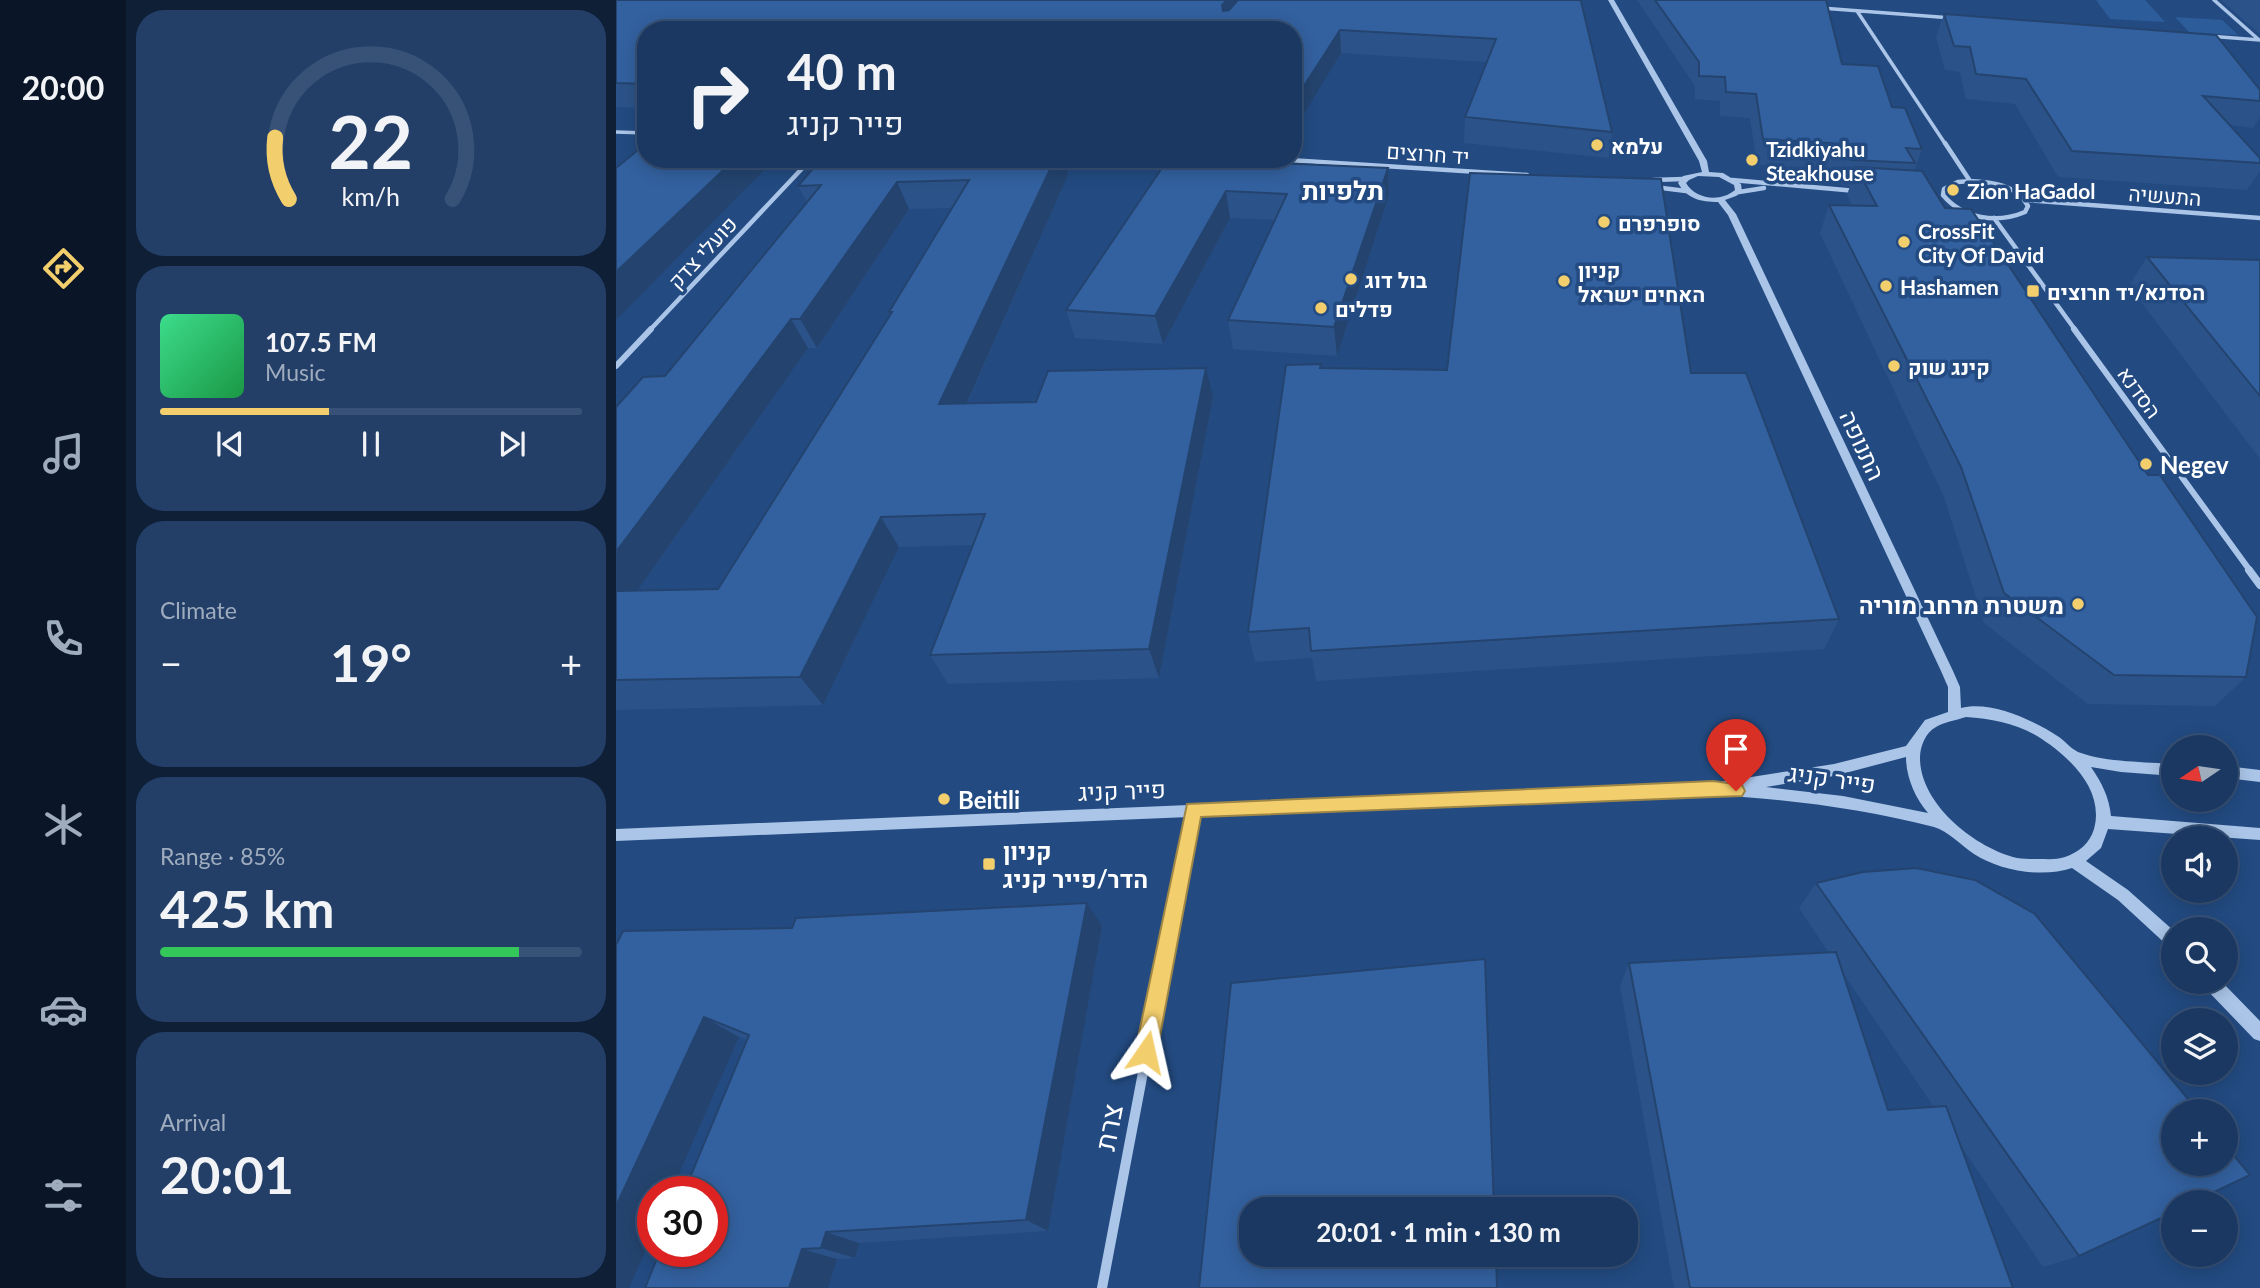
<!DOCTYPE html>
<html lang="en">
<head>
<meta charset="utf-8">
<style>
  :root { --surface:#1a3862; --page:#233f68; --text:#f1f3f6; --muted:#9facbe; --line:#385277; --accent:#f3ce6d }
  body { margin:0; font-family:Lato,Heebo,sans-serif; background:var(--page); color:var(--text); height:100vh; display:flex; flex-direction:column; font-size:26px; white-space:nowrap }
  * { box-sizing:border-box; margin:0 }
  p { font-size:23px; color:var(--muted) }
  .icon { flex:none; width:38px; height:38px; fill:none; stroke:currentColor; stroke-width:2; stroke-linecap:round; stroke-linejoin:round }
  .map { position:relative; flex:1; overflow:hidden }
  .drawer { display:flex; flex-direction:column; gap:10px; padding:10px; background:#0e1f36; width:490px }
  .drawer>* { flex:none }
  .banner { position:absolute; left:21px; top:21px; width:665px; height:147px; border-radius:28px; box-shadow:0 4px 18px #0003,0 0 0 2px var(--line); background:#1a3862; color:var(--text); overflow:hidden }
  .needle { width:46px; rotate:257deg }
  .buttons { position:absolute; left:1545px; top:735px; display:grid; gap:14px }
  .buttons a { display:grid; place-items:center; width:77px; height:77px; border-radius:50%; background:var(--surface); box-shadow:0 4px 18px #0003,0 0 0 2px var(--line); font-size:35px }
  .speed { position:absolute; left:21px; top:1176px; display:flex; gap:14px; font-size:35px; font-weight:700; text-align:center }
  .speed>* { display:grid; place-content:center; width:91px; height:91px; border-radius:50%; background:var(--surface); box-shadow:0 4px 18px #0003,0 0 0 2px var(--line); line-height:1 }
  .speed .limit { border:10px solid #d22; background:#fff; color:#111 }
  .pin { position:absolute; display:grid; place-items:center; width:60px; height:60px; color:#fff; margin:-72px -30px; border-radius:50% 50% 50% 0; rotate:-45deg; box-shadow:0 0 7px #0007 }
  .pin .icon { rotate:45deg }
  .me { position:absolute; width:77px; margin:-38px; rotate:11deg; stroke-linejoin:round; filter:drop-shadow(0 0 5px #0008) }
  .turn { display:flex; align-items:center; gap:24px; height:147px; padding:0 35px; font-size:32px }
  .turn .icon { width:91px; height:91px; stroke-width:2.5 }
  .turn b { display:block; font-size:49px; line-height:60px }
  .big { font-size:52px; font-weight:700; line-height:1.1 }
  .drawer .tile { flex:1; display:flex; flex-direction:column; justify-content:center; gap:10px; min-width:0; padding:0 24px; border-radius:28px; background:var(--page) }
  .drawer .dial { align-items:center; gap:0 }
  .dial svg { height:182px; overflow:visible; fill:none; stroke:var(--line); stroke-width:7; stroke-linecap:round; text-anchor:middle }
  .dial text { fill:var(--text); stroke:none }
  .song { display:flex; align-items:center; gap:21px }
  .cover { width:84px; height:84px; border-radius:10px; background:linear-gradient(135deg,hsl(150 70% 55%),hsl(140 70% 35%)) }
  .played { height:7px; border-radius:4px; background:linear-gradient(90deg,var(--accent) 40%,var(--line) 40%) }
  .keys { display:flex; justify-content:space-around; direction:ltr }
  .heat { display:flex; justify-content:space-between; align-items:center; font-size:38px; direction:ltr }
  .charge { height:10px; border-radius:5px; background:linear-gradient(90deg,#34c759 85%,var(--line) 0) }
  .trip { position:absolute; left:623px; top:1197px; width:399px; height:70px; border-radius:28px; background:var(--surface); box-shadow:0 4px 18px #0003,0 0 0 2px var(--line); font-weight:700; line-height:70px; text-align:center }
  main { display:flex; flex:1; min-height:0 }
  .dock { display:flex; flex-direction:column; width:126px; justify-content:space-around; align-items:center; background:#0a1627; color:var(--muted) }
  .dock .icon { width:49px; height:49px }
  .dock .on { color:var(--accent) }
  .dock b { font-size:32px; color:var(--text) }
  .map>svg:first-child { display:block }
  .green { fill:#2d5c9a }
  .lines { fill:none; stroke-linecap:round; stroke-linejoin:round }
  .minor-far4 { stroke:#aac5e8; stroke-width:3.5 }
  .minor-far3 { stroke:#aac5e8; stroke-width:4.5 }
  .minor-far2 { stroke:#aac5e8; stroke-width:6 }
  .minor-far1 { stroke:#aac5e8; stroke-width:8 }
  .minor { stroke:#aac5e8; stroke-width:10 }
  .tertiary { fill:#aac5e8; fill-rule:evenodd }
  .wall { fill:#2c5389; fill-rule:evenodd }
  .shaded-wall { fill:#24446f }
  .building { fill:#33619f; stroke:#24446f; stroke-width:2 }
  .route { fill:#f3ce6d; stroke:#9e8647; stroke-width:2 }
  .poi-dot { fill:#f3ce6d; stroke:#234b82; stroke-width:2.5 }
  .labels { text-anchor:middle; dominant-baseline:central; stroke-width:7; stroke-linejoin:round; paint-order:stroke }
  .far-poi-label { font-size:21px; font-weight:bold; fill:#fff; stroke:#234b82; text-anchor:start }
  .far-street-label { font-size:21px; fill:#fff; stroke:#234b82 }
  .street-label { font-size:24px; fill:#fff; stroke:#234b82 }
  .poi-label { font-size:24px; font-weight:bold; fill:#fff; stroke:#234b82; text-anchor:start }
  .far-district-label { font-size:26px; font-weight:bold; fill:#fff; stroke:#234b82 }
  .near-street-label { font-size:28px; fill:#fff; stroke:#234b82 }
</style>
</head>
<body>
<main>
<nav class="dock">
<b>20:00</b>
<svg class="icon on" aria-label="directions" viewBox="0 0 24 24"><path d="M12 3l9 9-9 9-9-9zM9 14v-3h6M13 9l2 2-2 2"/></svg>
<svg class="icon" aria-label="music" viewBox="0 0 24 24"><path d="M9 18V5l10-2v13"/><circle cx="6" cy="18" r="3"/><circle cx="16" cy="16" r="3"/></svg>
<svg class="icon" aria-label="phone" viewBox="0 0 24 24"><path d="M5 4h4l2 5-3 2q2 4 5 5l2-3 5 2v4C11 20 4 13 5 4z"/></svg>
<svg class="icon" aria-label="climate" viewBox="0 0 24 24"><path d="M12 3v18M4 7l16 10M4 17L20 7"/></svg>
<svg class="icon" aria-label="car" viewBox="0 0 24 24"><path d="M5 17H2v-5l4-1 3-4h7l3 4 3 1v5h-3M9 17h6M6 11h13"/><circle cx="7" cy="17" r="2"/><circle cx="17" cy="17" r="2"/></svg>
<svg class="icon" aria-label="filters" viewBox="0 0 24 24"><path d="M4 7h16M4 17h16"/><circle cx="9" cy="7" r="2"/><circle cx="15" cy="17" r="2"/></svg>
</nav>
<section class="drawer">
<div class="tile dial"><svg viewBox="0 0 100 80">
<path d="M14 69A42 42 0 1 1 86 69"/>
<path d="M14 69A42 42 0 0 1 8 42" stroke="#f3ce6d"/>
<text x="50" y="56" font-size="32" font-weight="700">22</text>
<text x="50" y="72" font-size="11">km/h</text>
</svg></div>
<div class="tile">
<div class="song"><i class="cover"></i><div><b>107.5 FM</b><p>Music</p></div></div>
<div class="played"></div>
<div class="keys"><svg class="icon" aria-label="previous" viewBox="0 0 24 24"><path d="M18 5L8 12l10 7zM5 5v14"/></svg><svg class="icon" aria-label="pause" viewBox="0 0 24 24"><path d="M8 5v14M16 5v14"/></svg><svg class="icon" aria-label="next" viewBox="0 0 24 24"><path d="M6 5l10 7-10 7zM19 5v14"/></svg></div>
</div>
<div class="tile"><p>Climate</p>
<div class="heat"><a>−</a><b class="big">19°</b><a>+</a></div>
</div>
<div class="tile"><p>Range · 85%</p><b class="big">425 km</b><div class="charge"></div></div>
<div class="tile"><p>Arrival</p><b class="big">20:01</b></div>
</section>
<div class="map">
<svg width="1644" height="1288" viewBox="0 0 1644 1288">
  <rect width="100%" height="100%" fill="#234b82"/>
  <path class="green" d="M1480 0H1529L1549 22 1494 19Z
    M1559 17 1606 20 1622 35 1574 33Z"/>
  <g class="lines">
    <path class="minor-far4" d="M1598 0 1642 39
      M1205 8 1336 18
      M1241 11 1330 145
      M1592 36 1644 40
      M0 132 30 133"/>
    <path class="minor-far3" d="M1329 143 1354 181
      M657 159 911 175
      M1037 180 1068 179
      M1116 180 1240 191
      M1354 181C1376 182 1401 185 1412 206L1409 212C1381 224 1347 219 1327 195L1328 189 1342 182Z
      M1038 187 1070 191
      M1123 192 1148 188
      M1410 200 1644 218
      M1378 218 1460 331
      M33 331 195 159"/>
    <path class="minor-far2" d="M1458 329 1635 572
      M0 366 35 329"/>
    <path class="minor-far1" d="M1633 570 1644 585
      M562 884 577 810"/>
    <path class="minor" d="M486 1288 563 883"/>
    <path class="tertiary" d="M992 0H998L1091 161 1093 172 1107 173 1125 184 1126 192 1120 196 1109 200 1120 214 1337 671 1344 687 1345 708C1375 700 1419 721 1443 737 1450 742 1457 751 1465 753 1489 762 1531 762 1558 764V776L1505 772 1475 767C1486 783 1493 797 1495 816L1644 828V840L1492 829 1485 848 1470 861 1512 890 1558 931V949L1553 947 1502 900 1456 868C1427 878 1384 871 1358 854 1346 846 1332 831 1318 827 1255 811 1192 802 1127 797L1122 795 1120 791 1097 795 0 841V829L1097 783 1218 764 1290 746 1309 720 1332 712V687L1325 671 1112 215 1102 202C1085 202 1071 199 1062 183L1067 176 1086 172 1083 161ZM1082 176 1103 177 1118 185 1119 190C1105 202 1080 200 1070 183L1073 180ZM1350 717C1376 719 1399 723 1421 736 1452 755 1489 789 1478 829 1474 843 1463 852 1449 857 1440 860 1432 859 1423 859 1416 859 1408 859 1401 858 1359 848 1304 804 1304 758 1304 747 1309 733 1320 727 1328 722 1341 720 1350 717ZM1290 757C1290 777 1299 798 1312 813L1227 796 1150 787 1218 776Z
      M1610 766 1644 770V782L1610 778Z
      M1587 982H1606L1644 1021V1041L1638 1039 1589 988Z"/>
  </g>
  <path class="wall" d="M0 0H964L996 132 993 158 848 143 849 117 870 62 725 53 677 30H30V108L0 107Z
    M1021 0H1210L1226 64 1276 107 1306 149 1298 171 1630 677 1599 706 1472 704 1368 623 1328 497 1204 233 1213 205H1236L1231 195 1234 186 1226 185 1219 170 1141 165 1134 118 1104 116V101L1079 99V86Z
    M1605 0H1644V34Z
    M1328 14 1644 90V117L1637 128 1614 125 1644 158V171L1631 190 1442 177 1399 104 1350 99 1344 72 1329 70 1320 37Z
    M552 159H658V163L772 168 773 195 721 356 617 349 612 320 659 220 614 218 547 344 459 338 450 310Z
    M452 175 351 404 597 397 543 678 332 684 314 655 357 545 283 547 207 705 0 710V407L49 376 191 202 182 186ZM336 208 273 312 274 315 102 589 22 590 192 348H201L293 209Z
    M1531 257 1644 260V459L1513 286Z
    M705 364 706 368 1075 373 1223 619 1208 649 700 681 696 658 639 662 632 632Z
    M1200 883 1463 1256 1427 1267 1345 1146 1397 1288H1058L1004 986 1013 963 1213 953 1183 908ZM1227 973 1318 1107 1272 1110Z
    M486 926 432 1231 243 1243 239 1258 221 1259 29 1288 131 1040 123 1037 55 1192 0 945Z"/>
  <path class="shaded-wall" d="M611 0H633L610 27 606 5Z
    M134 20 138 30H119Z
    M724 30 725 53 677 132V103Z
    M119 159H142L148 170 0 320V272Z
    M439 159H448L452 175 337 434 323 404Z
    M641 159H658V164L640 162Z
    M772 168 773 195 721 356 718 327Z
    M281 182 293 209 201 348 184 319Z
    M610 191 614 218 547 344 539 316Z
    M175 319 192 348 0 621V552Z
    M590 368 597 397 543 678 533 649Z
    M265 517 283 547 207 705 184 677Z
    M471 903 486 926 432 1231 410 1220Z
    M88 1017 123 1037 55 1192H37V1234L13 1288H0V1206Z
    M210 1232 243 1243 239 1258 205 1248Z
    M186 1249 221 1259 212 1288H173Z"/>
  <path class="building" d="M0 0H611L606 5 607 11 613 10 622 0H964L965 1 996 132 849 117 880 39 724 30 677 103V30H247L252 27 134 20 119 30H30V84L0 83Z
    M1039 0H1210L1226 64 1262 66 1276 107 1289 108 1306 149 1290 148 1299 163 1235 160 1227 144 1147 139 1140 94 1110 92 1109 77 1083 76V62Z
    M1328 14 1600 35 1644 90V101L1587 96 1644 158V163L1456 151 1410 79 1360 74 1354 47 1338 46Z
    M28 145H30V159H119L0 272V168Z
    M205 159H439L323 404 420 402 432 371 590 368 533 649 314 655 369 514 265 517 184 677 0 680V591L102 589 276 312H273L353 180 281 182 184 319H175L0 552V407L27 377 49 376 205 185 182 186Z
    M552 159H641L640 162 772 168 718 327 612 320 671 194 610 191 539 316 450 310Z
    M1240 167 1306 171 1329 208 1355 209 1532 475H1544L1641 617 1630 677 1498 675 1388 593 1345 467 1213 205 1261 206Z
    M854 173 1045 179 1075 373H1130L1223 619 695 651 693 628 632 632 670 365 705 364 704 368 831 370Z
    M1531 257 1644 260V396Z
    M1300 868 1359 880 1419 914 1582 1111H1558V1164H1610V1146L1634 1175 1577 1202H1558V1212L1463 1256 1200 883 1247 872Z
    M471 903 410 1220 210 1232 205 1248 186 1249 173 1288H29L44 1251H96V1192H68L133 1035 88 1017 0 1206V945L7 931 176 928 180 918Z
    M1220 952 1272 1110 1330 1106 1397 1288H1074L1013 963Z
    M869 959 878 1209H635V1255H880L881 1288H583L615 983Z"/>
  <path class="route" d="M1097 781 1126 785 1129 791 1126 796 1097 797 585 817 541 1052 537 1060 530 1063 522 1060 519 1052 571 804Z"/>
  <g class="poi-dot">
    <circle cx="981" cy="145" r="7"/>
    <circle cx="1136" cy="160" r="7"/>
    <circle cx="1337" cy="190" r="7"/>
    <circle cx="988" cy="222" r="7"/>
    <circle cx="1288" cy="242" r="7"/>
    <circle cx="735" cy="279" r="7"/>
    <circle cx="948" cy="281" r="7"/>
    <circle cx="1270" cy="286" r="7"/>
    <rect x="1410" y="284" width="14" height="14" rx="3.5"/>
    <circle cx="705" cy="308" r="7"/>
    <circle cx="1278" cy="366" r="7"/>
    <circle cx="1530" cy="464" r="7"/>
    <circle cx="1462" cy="604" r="7"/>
    <circle cx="328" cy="799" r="7"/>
    <rect x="366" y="857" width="14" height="14" rx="3.5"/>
  </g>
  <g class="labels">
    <g class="far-poi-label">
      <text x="995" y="145">עלמא</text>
      <text x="1150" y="148">Tzidkiyahu<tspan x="1150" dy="24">Steakhouse</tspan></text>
      <text x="1351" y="190">Zion HaGadol</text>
      <text x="1002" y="222">סופרפרם</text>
      <text x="1302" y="230">CrossFit<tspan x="1302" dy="24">City Of David</tspan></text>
      <text x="962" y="269">קניון<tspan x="962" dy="24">האחים ישראל</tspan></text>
      <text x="749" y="279">בול דוג</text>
      <text x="1284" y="286">Hashamen</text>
      <text x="1431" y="291">הסדנא/יד חרוצים</text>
      <text x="719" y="308">פדלים</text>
      <text x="1292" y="366">קינג שוק</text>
    </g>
    <g class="far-street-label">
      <text transform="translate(812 153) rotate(4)">יד חרוצים</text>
      <text transform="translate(1549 195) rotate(4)">התעשיה</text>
      <text transform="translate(86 252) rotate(-47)">פועלי צדק</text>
      <text transform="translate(1524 392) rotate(54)">הסדנא</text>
    </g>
    <g class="street-label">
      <text transform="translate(1247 445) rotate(65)">התנופה</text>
      <text transform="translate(1216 778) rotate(8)">פייר קניג</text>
      <text transform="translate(506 790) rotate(-2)">פייר קניג</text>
    </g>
    <g class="poi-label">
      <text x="1544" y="464">Negev</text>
      <text x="1448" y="604" text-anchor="end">משטרת מרחב מוריה</text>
      <text x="342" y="799">Beitili</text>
      <text x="387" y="850">קניון<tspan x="387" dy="28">הדר/פייר קניג</tspan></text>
    </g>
    <g class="far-district-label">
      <text x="727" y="190">תלפיות</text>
    </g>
    <g class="near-street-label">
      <text transform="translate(492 1127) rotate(-79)">צרת</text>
    </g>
  </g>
</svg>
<div class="buttons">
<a><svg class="needle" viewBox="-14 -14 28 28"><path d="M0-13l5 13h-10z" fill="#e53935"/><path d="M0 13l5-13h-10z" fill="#9facbe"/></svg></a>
<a><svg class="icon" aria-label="sound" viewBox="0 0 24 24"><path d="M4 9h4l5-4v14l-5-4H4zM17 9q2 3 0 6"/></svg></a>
<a><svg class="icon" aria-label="search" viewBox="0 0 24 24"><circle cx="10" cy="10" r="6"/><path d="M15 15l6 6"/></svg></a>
<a><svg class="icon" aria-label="layers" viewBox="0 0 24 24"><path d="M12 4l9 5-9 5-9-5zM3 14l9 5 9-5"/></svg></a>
<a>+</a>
<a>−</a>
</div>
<div class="speed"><div class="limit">30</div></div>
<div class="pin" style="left:1120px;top:791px;background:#d93025"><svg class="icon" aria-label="arrive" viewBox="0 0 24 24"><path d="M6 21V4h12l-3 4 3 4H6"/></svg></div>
<svg class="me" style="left:530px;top:1052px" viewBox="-20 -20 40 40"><path d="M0-17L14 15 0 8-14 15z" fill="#f3ce6d" stroke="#fff" stroke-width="4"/></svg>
<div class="trip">20:01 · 1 min · 130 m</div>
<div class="banner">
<div class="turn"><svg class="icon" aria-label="right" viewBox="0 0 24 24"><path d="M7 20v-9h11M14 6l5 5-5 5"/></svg><div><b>40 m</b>פייר קניג</div></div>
</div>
</div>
</main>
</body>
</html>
